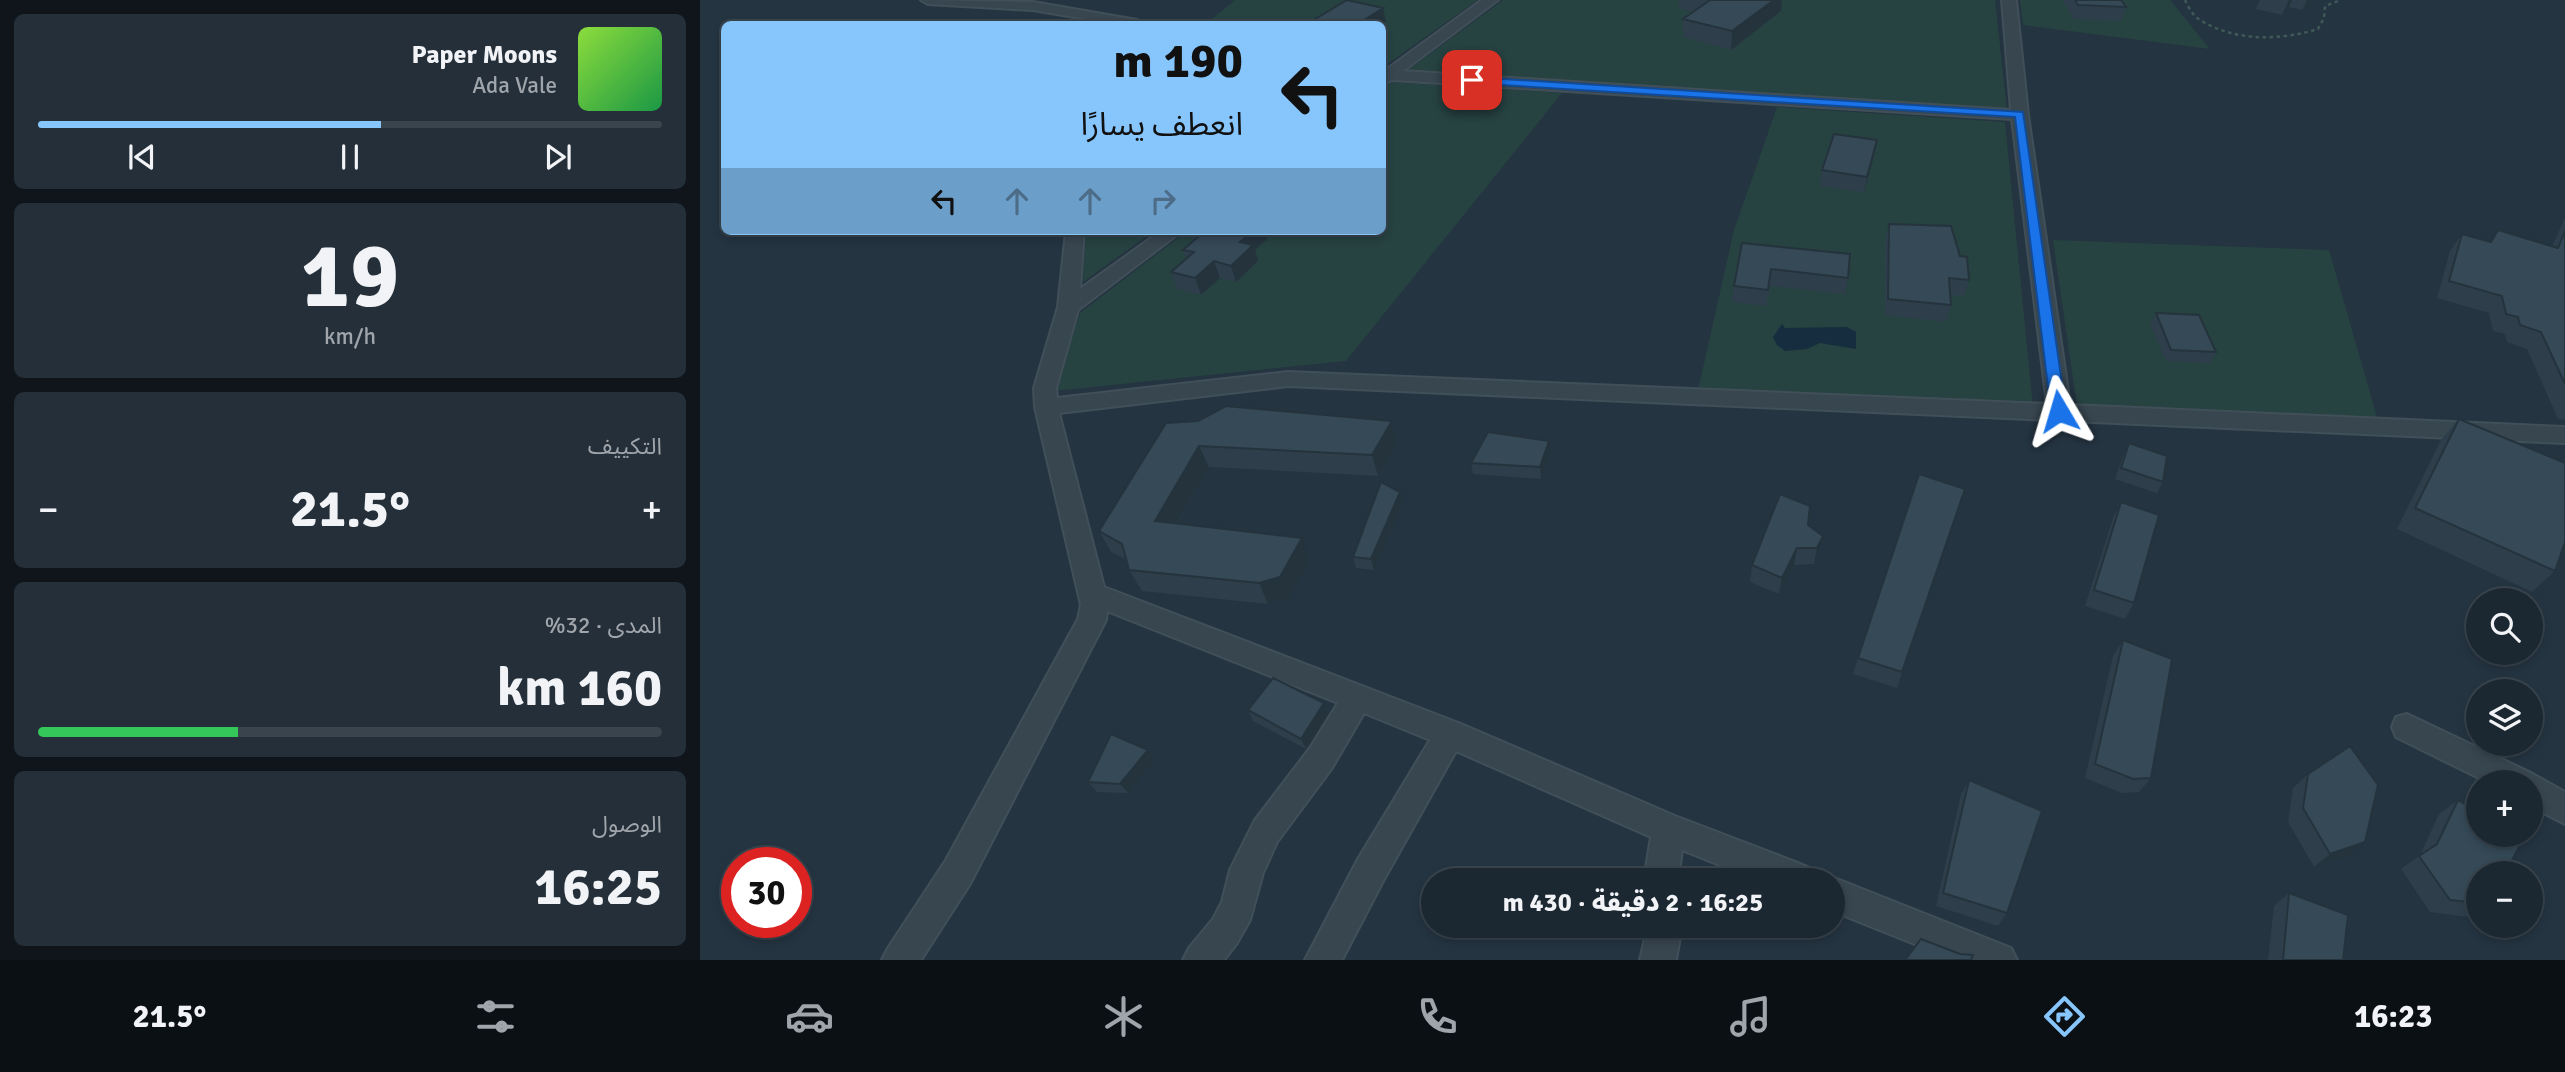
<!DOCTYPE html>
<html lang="ar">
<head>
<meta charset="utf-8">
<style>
  :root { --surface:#1b2731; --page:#242f39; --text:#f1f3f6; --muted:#a0a5ab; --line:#39444d; --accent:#87c6fd }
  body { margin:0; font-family:Signika,"Noto Sans Arabic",sans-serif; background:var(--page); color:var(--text); direction:rtl; height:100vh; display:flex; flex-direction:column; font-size:26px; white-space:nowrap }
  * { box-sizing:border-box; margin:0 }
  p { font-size:23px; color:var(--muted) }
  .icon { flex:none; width:38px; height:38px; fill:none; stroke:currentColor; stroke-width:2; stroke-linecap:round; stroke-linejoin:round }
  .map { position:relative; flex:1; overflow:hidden; direction:ltr }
  .panel { display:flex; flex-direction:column; gap:14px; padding:14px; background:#0f151b; width:700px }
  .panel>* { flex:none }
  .hud { position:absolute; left:21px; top:21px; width:665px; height:214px; border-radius:10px; box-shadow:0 4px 10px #0003,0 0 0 2px var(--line); direction:rtl; background:#87c6fd; color:#111; overflow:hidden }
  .buttons { position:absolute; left:1766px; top:588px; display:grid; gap:14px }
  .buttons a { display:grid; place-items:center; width:77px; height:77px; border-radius:50%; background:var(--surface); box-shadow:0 4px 10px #0003,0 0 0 2px var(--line); font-size:35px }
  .speed { position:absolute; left:21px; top:847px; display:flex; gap:14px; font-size:35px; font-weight:700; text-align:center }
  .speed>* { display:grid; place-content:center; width:91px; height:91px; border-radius:50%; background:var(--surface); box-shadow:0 4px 10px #0003,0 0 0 2px var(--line); line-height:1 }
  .speed .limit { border:10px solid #d22; background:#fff; color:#111 }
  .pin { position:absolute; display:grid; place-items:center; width:60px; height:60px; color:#fff; margin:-30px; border-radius:14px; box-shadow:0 4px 10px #0006 }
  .me { position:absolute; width:77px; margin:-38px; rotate:353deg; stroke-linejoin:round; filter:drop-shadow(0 0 5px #0008) }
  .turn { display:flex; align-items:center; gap:24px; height:147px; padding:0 28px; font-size:32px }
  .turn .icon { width:91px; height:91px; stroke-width:2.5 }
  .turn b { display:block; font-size:49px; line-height:60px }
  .lanes { display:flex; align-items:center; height:66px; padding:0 28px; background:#0003; justify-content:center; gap:35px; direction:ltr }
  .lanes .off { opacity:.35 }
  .big { font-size:52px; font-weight:800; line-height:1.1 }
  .panel .card { flex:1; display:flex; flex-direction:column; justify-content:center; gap:10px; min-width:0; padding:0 24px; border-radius:10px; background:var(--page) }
  .panel .dial { align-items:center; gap:0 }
  .dial b { font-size:91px; line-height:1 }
  .song { display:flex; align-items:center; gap:21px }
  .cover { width:84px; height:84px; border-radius:10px; background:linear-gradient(135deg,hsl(90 70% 55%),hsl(140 70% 35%)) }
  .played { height:7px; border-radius:4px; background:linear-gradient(90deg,var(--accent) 55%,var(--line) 55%) }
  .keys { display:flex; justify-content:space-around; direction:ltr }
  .heat { display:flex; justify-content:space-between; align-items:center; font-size:38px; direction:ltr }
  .charge { height:10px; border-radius:5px; background:linear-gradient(90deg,#34c759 32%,var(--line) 0) }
  .trip { position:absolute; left:721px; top:868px; width:424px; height:70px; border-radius:35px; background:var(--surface); box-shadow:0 4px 10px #0003,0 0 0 2px var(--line); font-weight:800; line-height:70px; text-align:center; direction:rtl }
  .dock { display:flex; height:112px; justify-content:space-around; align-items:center; background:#0b1014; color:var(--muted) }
  .dock .icon { width:49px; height:49px }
  .dock .current { color:var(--accent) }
  .dock b { font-size:32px; color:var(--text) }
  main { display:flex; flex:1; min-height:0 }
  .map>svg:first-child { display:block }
  .green { fill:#264241 }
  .water { fill:#162d3f }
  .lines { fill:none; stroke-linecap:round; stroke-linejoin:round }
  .minor-casing { stroke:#414f59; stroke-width:4 }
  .path { stroke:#3f5958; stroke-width:2.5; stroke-dasharray:3.5 3.5; stroke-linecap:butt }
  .minor { fill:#384650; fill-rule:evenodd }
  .wall { fill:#2e3f4b }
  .shaded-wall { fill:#25333d }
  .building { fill:#354957; stroke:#25333d; stroke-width:2 }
  .route { fill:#1a73e8; stroke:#114b97; stroke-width:2 }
</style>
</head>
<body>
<main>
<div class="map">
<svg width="1865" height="960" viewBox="0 0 1865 960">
  <rect width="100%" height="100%" fill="#243441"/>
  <path class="green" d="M535 0H778L683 67 682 24H506Z
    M803 0H1295L1307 110 704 73Z
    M1320 0H1470L1510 49 1323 25Z
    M688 82 862 93 646 361 354 391 380 313 487 231H682V87Z
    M1077 107 1305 122 1333 408 998 390 1034 230Z
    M386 231H454L383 282Z
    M1353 240 1629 250 1677 417 1377 406Z"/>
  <path class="water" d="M1082 324 1085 328 1147 327 1156 332V349L1120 343 1107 349 1085 351 1077 345 1073 337Z"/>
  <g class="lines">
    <g class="minor-casing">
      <path id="minor" d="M221 0 333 2 437 20 444 24H415L333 10 228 4Z
        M782 0H798L703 71 1311 110 1302 0H1316L1328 115 1370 405 1865 427V443L588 386 359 413 404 587 761 724 975 816 1098 863 1110 868 1115 880H1057L982 850 978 880H944L951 837 756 751 682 883 642 960H605L658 859 730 740 664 713 632 768 577 842 563 873 550 920 537 943 524 960H483L489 948 513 919 522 902 530 870 555 820 610 748 638 703 407 611 406 620 270 884 221 960H182L188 948 246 860 378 619 381 605 335 407 334 388 358 307 366 231H384L380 289 461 231H482L378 310 356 388 357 398 588 372 1347 404 1312 119 692 80 682 84 683 72Z
        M1707 714 1829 772 1865 792V824L1830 806V782H1787L1696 737 1692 727 1696 717Z
        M1132 877 1311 948 1317 960H1255L1132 911V880H1124Z
        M948 926H982L976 960H940Z"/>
    </g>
    <path class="path" d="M1485 0C1488 6 1492 14 1497 18 1533 42 1579 41 1618 29L1624 18 1625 6 1641 0"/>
    <use href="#minor" class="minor"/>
  </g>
  <path class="wall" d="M979 0H1082L1081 11 1031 50 983 37V19L993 12 979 8Z
    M1362 0H1421L1426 7 1421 21 1374 19Z
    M1560 0H1612L1602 10 1589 7 1582 15 1556 9Z
    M1174 155 1164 192 1120 186 1122 170Z
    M1865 217V420L1858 419 1827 349 1807 342 1805 334 1793 331 1789 313 1737 298 1750 251 1762 234 1790 242 1798 230 1852 247Z
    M1189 224 1260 256 1269 280 1264 296 1250 295 1251 305 1246 322 1185 315V240Z
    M490 234 568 238 555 250 558 261 536 282 520 278 501 295 477 289 471 272 486 259 483 250 493 241Z
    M1042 243 1148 278 1145 294 1070 286 1066 306 1032 302 1034 286Z
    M1456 313 1516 352 1510 363 1466 361 1450 324Z
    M1759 419 1855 571 1832 592 1697 529 1741 440Z
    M692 421 697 443 678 476 509 467 477 524 610 559 589 598 568 604 442 591 429 570 427 560 411 552 399 531 466 423Z
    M1429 443 1463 482 1457 493 1415 479 1424 454Z
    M850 452 841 479 773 474 771 463Z
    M1265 489 1197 688 1153 674 1158 658Z
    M700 492 703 503 674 570 656 568 653 557Z
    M1421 502 1434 603 1425 619 1385 606 1413 518Z
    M1108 525 1119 552 1114 564 1094 565 1079 594 1050 582 1052 565Z
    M1423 640 1451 778 1439 792 1422 793 1385 778 1413 656Z
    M624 703 628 714 606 749 553 721 548 710Z
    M455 760 428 793 397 792 388 782Z
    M1608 774 1648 856 1614 867 1588 822 1593 788Z
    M1269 780 1307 913 1298 926 1236 906 1261 794Z
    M1758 800 1778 873V911L1768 917 1730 912 1701 869 1720 855 1739 814Z
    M1589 893 1643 960H1568L1574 906Z"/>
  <path class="shaded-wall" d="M1074 0H1082L1081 11 1031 50 1032 31Z
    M1589 0H1592L1589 7 1582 15Z
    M1607 0H1612L1602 10Z
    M683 8 686 22 682 24H658Z
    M1177 140 1174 155 1164 192 1167 177Z
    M553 231H565L568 238 555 250 558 261 536 282 531 266 540 242Z
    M514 261 520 278 501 295 495 278Z
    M692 421 697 443 678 476 672 455Z
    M849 441 850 452 841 479 840 467Z
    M499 446 509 467 466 542 455 521Z
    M700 492 703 503 674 570 671 559Z
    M1123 536 1119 552 1114 564 1117 548Z
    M602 538 610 559 589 598 568 604 559 583Z
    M1097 548 1094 565 1079 594 1082 578Z
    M624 703 628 714 606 749 601 739Z
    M448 750 455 760 428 793 420 784Z
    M1665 842 1648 856 1614 867 1630 854Z"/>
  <path class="building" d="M647 0 683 8 658 24H607Z
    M1010 0H1074L1032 31 983 19Z
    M1375 0H1421L1426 7 1378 5Z
    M1134 134 1177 140 1167 177 1122 170Z
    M1189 224 1251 226 1260 256 1267 257 1269 280 1249 278 1251 305 1188 299Z
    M1798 230 1858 248 1865 231V384L1841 332 1820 325 1818 317 1806 314 1802 296 1749 281 1762 234 1791 242Z
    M493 231H553L540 242 553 245 531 266 514 261 495 278 471 272 494 252 483 250 499 236 490 234Z
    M1042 243 1150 254 1148 278 1071 269 1068 290 1034 286Z
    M1456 313 1499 315 1516 352 1471 350Z
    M526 406 692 421 672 455 499 446 455 521 602 538 580 577 559 583 429 570 422 544 399 531 466 423 498 421Z
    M1759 419 1865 463V542L1855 571 1715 508Z
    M788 432 849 441 840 467 771 463Z
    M1429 443 1467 456 1463 482 1421 468Z
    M1219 474 1265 489 1202 672 1158 658Z
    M681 482 700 492 671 559 653 557Z
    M1080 494 1110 506 1108 525 1123 536 1117 548H1097L1082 578 1052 565Z
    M1421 502 1459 515 1434 603 1394 590Z
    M1423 640 1472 659 1451 778 1433 779 1395 764Z
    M573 678 624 703 601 739 548 710Z
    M411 734 448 750 420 784 388 782Z
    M1650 746 1678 785 1665 842 1630 854 1603 808 1608 774Z
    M1269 780 1342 811 1307 913 1243 893Z
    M1758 800 1778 812V835H1818L1824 838 1805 873H1778V903L1750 900 1719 856 1737 844Z
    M1589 893 1648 915 1643 960H1583Z
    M1221 939 1260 954 1273 955 1271 960H1205Z"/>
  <path class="route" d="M772 77 1323 112 1366 411 1359 417 1351 411 1315 117 768 83V78Z"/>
</svg>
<div class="buttons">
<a><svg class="icon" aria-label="search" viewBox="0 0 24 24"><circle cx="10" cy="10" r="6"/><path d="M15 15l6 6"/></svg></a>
<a><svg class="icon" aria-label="layers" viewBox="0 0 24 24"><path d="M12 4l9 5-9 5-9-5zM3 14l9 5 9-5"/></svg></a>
<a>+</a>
<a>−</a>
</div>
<div class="speed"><div class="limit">30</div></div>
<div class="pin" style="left:772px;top:80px;background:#d93025"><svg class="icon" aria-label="arrive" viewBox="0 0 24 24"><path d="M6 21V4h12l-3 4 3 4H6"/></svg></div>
<svg class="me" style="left:1359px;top:411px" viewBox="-20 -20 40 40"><path d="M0-17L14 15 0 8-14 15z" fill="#1a73e8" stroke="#fff" stroke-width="4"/></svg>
<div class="trip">16:25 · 2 دقيقة · 430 m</div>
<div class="hud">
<div class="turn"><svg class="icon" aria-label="left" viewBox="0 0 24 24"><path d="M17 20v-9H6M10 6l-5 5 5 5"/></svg><div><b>190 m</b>انعطف يسارًا</div></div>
<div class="lanes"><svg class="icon" aria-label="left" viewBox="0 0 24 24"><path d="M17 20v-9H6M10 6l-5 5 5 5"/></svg><svg class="icon off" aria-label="ahead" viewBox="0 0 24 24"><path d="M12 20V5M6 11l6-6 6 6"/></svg><svg class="icon off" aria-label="ahead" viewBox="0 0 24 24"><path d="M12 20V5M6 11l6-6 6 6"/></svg><svg class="icon off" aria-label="right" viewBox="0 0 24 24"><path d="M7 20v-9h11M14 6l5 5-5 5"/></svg></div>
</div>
</div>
<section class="panel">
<div class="card">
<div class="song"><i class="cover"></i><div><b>Paper Moons</b><p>Ada Vale</p></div></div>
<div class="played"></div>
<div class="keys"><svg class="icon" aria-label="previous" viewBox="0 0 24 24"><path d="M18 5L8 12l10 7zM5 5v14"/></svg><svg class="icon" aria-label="pause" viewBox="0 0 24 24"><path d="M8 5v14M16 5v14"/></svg><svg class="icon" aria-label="next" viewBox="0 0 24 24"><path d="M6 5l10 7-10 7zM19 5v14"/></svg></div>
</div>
<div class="card dial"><b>19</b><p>km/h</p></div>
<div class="card"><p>التكييف</p>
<div class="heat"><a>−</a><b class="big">21.5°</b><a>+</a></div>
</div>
<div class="card"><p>المدى · 32%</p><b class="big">160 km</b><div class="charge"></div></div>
<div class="card"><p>الوصول</p><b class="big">16:25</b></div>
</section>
</main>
<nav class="dock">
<b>16:23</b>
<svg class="icon current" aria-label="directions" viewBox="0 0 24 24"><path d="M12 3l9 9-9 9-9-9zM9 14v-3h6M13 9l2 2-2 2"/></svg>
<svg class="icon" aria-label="music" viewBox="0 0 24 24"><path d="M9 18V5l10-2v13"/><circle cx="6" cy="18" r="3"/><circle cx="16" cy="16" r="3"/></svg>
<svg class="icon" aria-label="phone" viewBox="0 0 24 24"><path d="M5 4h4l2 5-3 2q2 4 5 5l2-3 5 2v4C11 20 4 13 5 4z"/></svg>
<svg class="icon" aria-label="climate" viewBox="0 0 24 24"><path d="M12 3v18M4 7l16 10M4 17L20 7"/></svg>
<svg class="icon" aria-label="car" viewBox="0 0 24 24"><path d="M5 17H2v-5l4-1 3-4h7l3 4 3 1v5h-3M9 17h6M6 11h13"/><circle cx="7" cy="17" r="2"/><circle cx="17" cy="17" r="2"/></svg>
<svg class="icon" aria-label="filters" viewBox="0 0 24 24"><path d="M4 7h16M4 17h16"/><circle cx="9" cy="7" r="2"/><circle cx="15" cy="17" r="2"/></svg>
<b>21.5°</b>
</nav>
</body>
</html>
